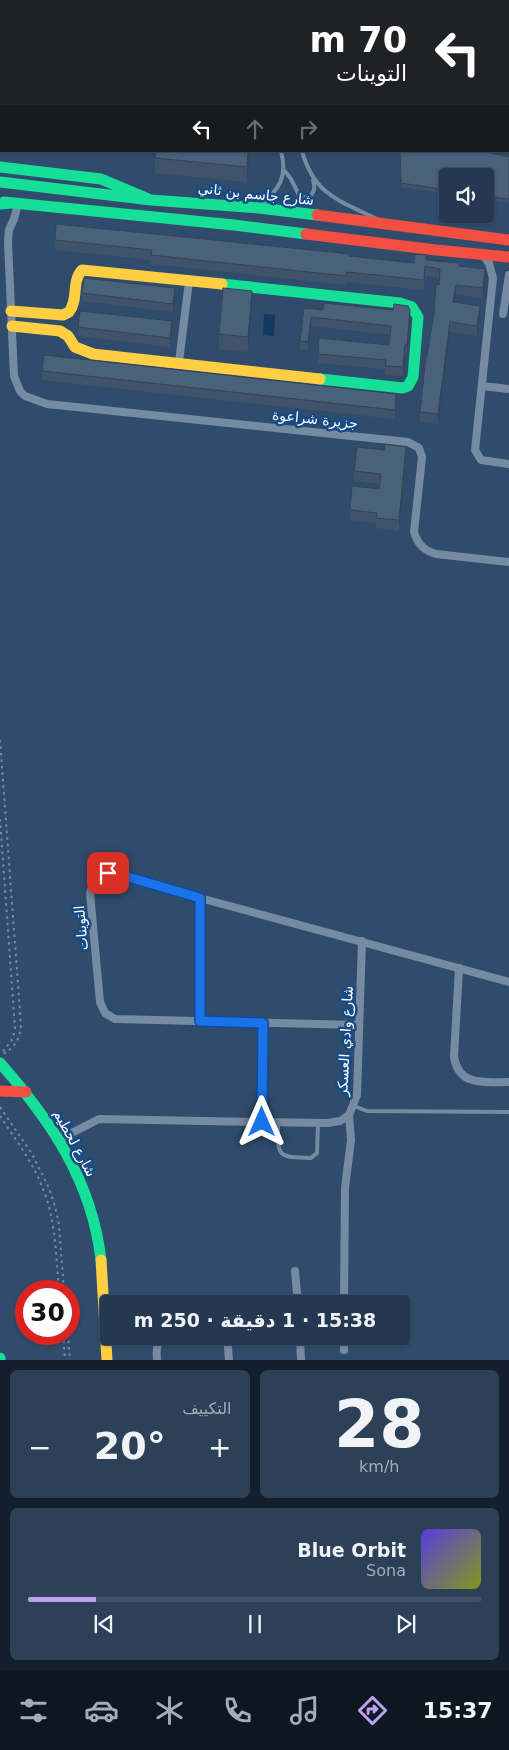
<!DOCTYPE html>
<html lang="ar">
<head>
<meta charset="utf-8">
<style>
  :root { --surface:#243951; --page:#2c4058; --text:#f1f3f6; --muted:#a3acb7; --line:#415368; --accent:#bca0f2 }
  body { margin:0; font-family:"DejaVu Sans",Cairo,sans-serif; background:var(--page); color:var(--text); direction:rtl; height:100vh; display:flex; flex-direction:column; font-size:19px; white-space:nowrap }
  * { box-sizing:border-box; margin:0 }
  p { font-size:16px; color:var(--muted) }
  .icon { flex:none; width:28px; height:28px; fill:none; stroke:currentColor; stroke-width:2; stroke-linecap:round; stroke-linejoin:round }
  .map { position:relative; height:1360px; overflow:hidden; direction:ltr }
  .side { display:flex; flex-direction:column; gap:10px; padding:10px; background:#141f2d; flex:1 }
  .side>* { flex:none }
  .banner { position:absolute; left:0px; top:0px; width:510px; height:152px; box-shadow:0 1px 4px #0004,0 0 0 1px var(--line); direction:rtl; background:#202124; color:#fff; overflow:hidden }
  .fabs { position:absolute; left:439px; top:168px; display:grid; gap:10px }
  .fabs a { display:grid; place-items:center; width:55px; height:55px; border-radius:5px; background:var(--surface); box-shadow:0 1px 4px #0004,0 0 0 1px var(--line); font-size:25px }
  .speed { position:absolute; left:15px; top:1280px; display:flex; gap:10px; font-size:25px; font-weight:700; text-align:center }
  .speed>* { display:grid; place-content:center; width:65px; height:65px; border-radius:50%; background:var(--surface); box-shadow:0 1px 4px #0004,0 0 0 1px var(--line); line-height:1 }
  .speed .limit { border:8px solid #d22; background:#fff; color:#111 }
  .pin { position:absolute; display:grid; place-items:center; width:42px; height:42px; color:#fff; margin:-21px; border-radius:10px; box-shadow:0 2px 8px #0006 }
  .me { position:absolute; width:55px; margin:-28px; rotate:0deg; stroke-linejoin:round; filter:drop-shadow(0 0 4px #0008) }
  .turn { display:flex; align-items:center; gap:18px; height:105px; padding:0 20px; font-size:22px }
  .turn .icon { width:65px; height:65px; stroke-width:2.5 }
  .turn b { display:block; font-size:35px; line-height:42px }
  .lanes { display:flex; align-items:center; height:48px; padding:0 20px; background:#0003; justify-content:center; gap:25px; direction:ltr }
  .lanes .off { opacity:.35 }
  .big { font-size:38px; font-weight:600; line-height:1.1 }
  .side .tile { flex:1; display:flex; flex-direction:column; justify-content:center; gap:8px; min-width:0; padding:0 18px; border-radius:8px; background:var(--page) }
  .side .dial { align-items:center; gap:0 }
  .dial b { font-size:65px; line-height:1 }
  .song { display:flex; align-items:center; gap:15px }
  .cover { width:60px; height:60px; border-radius:8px; background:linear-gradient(135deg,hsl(250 70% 55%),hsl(70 70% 35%)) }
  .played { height:5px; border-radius:2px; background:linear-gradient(90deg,var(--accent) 15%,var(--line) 15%) }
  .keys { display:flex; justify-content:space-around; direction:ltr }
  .heat { display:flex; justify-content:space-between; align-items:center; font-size:28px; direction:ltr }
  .side .tiles { flex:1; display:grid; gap:10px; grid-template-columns:1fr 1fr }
  .tile:last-child { grid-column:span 2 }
  .trip { position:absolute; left:100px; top:1295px; width:310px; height:50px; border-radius:5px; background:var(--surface); box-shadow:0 1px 4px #0004,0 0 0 1px var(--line); font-weight:600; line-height:50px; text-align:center; direction:rtl }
  .menu { display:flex; height:80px; justify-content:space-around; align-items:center; background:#0e1720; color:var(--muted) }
  .menu .icon { width:35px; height:35px }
  .menu .active { color:var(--accent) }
  .menu b { font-size:22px; color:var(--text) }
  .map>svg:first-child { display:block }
  .water { fill:#123863 }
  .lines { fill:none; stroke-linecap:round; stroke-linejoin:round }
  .path { stroke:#768ba2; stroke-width:2; stroke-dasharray:2.5 4; stroke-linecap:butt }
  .lane { stroke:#768ba2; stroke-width:4 }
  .street { stroke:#768ba2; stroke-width:8 }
  .fast { stroke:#16e098; stroke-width:11 }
  .slow { stroke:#ffcf43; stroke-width:11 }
  .jam { stroke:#f24e42; stroke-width:11 }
  .wall { fill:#40536a }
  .shaded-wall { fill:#344456 }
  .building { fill:#4a617b; stroke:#344456 }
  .route-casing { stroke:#114b97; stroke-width:12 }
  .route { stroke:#1a73e8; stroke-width:9 }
  .labels { text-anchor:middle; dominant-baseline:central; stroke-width:5; stroke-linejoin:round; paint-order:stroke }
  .street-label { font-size:14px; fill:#fff; stroke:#174b85 }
</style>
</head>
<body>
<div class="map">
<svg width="509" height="1360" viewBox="0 0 509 1360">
  <rect width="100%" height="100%" fill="#304c6c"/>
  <path class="water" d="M264 314 275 315 274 336 263 335Z"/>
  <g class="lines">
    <path class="path" d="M0 740 21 1025C20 1038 15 1048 3 1054
      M0 819 15 1028 13 1038 2 1053
      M0 1107 32 1154 49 1188 55 1206 59 1225 64 1291
      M0 1116C15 1139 33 1162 43 1189 56 1221 56 1257 59 1291
      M63 1334 65 1360
      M68 1334 70 1360"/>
    <path class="lane" d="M248 0V1
      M268 0V1
      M302 151C314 195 340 201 377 219
      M284 170 291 179 300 197H309C315 192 315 187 313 180
      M261 206C279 188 288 178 281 151
      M354 1106 367 1111 509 1112
      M278 1122C278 1157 276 1157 311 1158L317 1153 318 1123"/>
    <path class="street" d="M18 204 14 219 9 230 8 242 14 376 20 391 25 396 47 404 408 442 419 448 422 457 414 532C418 545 424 550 436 554L509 562
      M483 255 489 263 493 278 475 450 481 460 509 464
      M503 314 509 275
      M179 362 189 281
      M482 386 509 389
      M459 968 454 1057C459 1087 485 1082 509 1082
      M200 1021V898
      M359 1025 115 1019 105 1013 100 1002 90 893C95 877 102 872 118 874L200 898 509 982
      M262 1122 263 1023
      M60 1139 99 1119 262 1122 328 1123 340 1121 349 1115 357 1095 362 941
      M295 1271 298 1304
      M344 1304 345 1188 351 1140 349 1115
      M227 1336 229 1360
      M300 1336 301 1360
      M344 1350V1336
      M157 1360C156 1348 156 1338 170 1336"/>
    <path class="fast" d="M0 167 101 179 151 200
      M0 182 151 200 259 208 317 215
      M4 202 234 225 306 234
      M0 204 11 203
      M222 284 400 303 412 307 418 317 413 377 408 386 403 388 320 379
      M0 1063C51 1121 92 1181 101 1260
      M0 1358V1360"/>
    <path class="slow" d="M11 311 63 315 69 312C79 299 71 282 82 270L222 284
      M12 326 60 331 68 336 75 347 93 354 320 379
      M101 1260 107 1360"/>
    <path class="jam" d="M317 215 509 240
      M306 234 436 250 509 257
      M0 1091 26 1092"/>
  </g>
  <path class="wall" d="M400 151 509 157V203L485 199V176H448V194L401 187Z
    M155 158 249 163 247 182 155 173Z
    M55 240 349 256 414 263 426 260 459 266 485 279 483 298 456 294 455 302 480 315 477 336 450 332 438 424 420 422V412L427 356 439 278 425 276 424 290 347 282 346 285 151 264V260L55 250Z
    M82 293 175 296 173 312 82 301Z
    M252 306 248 352 219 349V334Z
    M304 308 410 319 407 354H405L403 376 385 375V369L318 363V354L389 345 390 335 311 326 308 351 300 350V341Z
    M78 327 172 330 170 347 78 336Z
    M42 371 396 403 395 419 42 380Z
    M406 457 399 531 376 528V523L350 520V510L379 489 380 484 354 481V471Z"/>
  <path class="shaded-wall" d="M249 151V163L247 182V167Z
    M425 266V276L424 290V280Z
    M485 269V279L483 298V288Z
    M456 285V294L453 312V302Z
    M175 288V296L173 312V304Z
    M252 291V306L248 352V337Z
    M480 306V315L477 336V326Z
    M410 310V319L407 354V345Z
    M311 317V326L308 351V342Z
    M172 321V330L170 347V338Z
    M450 322V332L438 424V414Z
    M405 345V354L403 376V367Z
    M396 394V403L395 419V410Z
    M406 447V457L399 531V520Z"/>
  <path class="building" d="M410 0H509V131V1H410Z
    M156 151H248L247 167 155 158Z
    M400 151H482L509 157V199L485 196V176H448V190L401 183Z
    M56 224 341 253 349 254V256L414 263 415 254 426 255V260L459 263V266L485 269 483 288 456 285 453 302 480 306 477 326 450 322 438 414 420 412 426 356H427L434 313 436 284 439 285 440 269 425 266 424 280 347 272 346 276 151 255 152 250 55 240Z
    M84 278 175 288 173 304 82 293Z
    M223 288 252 291 248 337 219 334Z
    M324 303 393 310 394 304 408 306 410 310 407 345H405L403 367 385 366 386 360 318 354 319 338 389 345 391 326 311 317 308 342 300 341 304 308 323 310Z
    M80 311 172 321 170 338 78 327Z
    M44 355 396 394 395 410 42 371Z
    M385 444 406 447 399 520 376 518 377 513 350 510 352 486 379 489 381 474 354 471 357 447 384 450Z"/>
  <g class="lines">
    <g class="route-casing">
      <path id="route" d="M108 873 118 874 200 898V1021L263 1023 262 1122"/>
    </g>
    <use href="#route" class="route"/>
  </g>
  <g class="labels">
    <g class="street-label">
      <text transform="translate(256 194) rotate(6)">شارع جاسم بن ثاني</text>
      <text transform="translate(315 419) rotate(6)">جزيرة شراعوة</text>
      <text transform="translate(81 928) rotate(-95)">التوينات</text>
      <text transform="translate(345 1041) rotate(-87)">شارع وادي العسكر</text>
      <text transform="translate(75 1143) rotate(62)">شارع لحطيم</text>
    </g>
  </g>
</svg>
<div class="fabs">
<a><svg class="icon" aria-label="sound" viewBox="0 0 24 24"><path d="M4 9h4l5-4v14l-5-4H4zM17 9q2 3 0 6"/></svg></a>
</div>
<div class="speed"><div class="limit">30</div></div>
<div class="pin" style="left:108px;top:873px;background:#d93025"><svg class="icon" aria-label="arrive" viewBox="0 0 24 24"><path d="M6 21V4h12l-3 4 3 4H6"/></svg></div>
<svg class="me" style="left:262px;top:1122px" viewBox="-20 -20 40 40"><path d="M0-17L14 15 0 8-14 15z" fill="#1a73e8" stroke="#fff" stroke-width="4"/></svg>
<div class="trip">15:38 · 1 دقيقة · 250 m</div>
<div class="banner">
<div class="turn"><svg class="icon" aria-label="left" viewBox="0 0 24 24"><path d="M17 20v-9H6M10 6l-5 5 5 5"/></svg><div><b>70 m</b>التوينات</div></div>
<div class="lanes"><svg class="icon" aria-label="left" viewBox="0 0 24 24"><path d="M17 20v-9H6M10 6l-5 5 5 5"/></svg><svg class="icon off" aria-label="ahead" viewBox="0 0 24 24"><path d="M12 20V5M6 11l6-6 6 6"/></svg><svg class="icon off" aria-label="right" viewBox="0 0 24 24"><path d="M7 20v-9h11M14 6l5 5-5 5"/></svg></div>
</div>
</div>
<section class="side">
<div class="tiles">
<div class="tile dial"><b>28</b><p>km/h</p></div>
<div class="tile"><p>التكييف</p>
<div class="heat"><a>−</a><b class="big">20°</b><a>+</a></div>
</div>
<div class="tile">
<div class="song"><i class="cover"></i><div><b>Blue Orbit</b><p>Sona</p></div></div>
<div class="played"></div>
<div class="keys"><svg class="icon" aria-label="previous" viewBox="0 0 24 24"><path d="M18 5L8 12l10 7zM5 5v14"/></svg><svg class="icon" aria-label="pause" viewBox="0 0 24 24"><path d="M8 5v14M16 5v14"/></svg><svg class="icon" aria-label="next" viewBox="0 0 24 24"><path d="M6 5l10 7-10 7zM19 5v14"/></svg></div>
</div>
</div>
</section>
<nav class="menu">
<b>15:37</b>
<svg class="icon active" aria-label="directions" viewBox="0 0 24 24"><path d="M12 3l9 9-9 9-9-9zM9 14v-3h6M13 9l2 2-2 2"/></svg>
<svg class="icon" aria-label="music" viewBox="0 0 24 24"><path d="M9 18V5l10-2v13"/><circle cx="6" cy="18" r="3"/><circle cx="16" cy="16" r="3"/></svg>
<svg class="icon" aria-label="phone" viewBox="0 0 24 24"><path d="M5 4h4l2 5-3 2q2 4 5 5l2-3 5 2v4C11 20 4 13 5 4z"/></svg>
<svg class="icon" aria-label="climate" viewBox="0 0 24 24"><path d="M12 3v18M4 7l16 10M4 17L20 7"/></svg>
<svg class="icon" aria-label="car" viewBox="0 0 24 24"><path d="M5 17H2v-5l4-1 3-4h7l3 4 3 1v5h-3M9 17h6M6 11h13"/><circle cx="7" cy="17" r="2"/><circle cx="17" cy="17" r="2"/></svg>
<svg class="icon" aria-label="filters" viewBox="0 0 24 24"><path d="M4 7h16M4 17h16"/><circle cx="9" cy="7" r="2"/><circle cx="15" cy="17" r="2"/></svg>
</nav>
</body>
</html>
